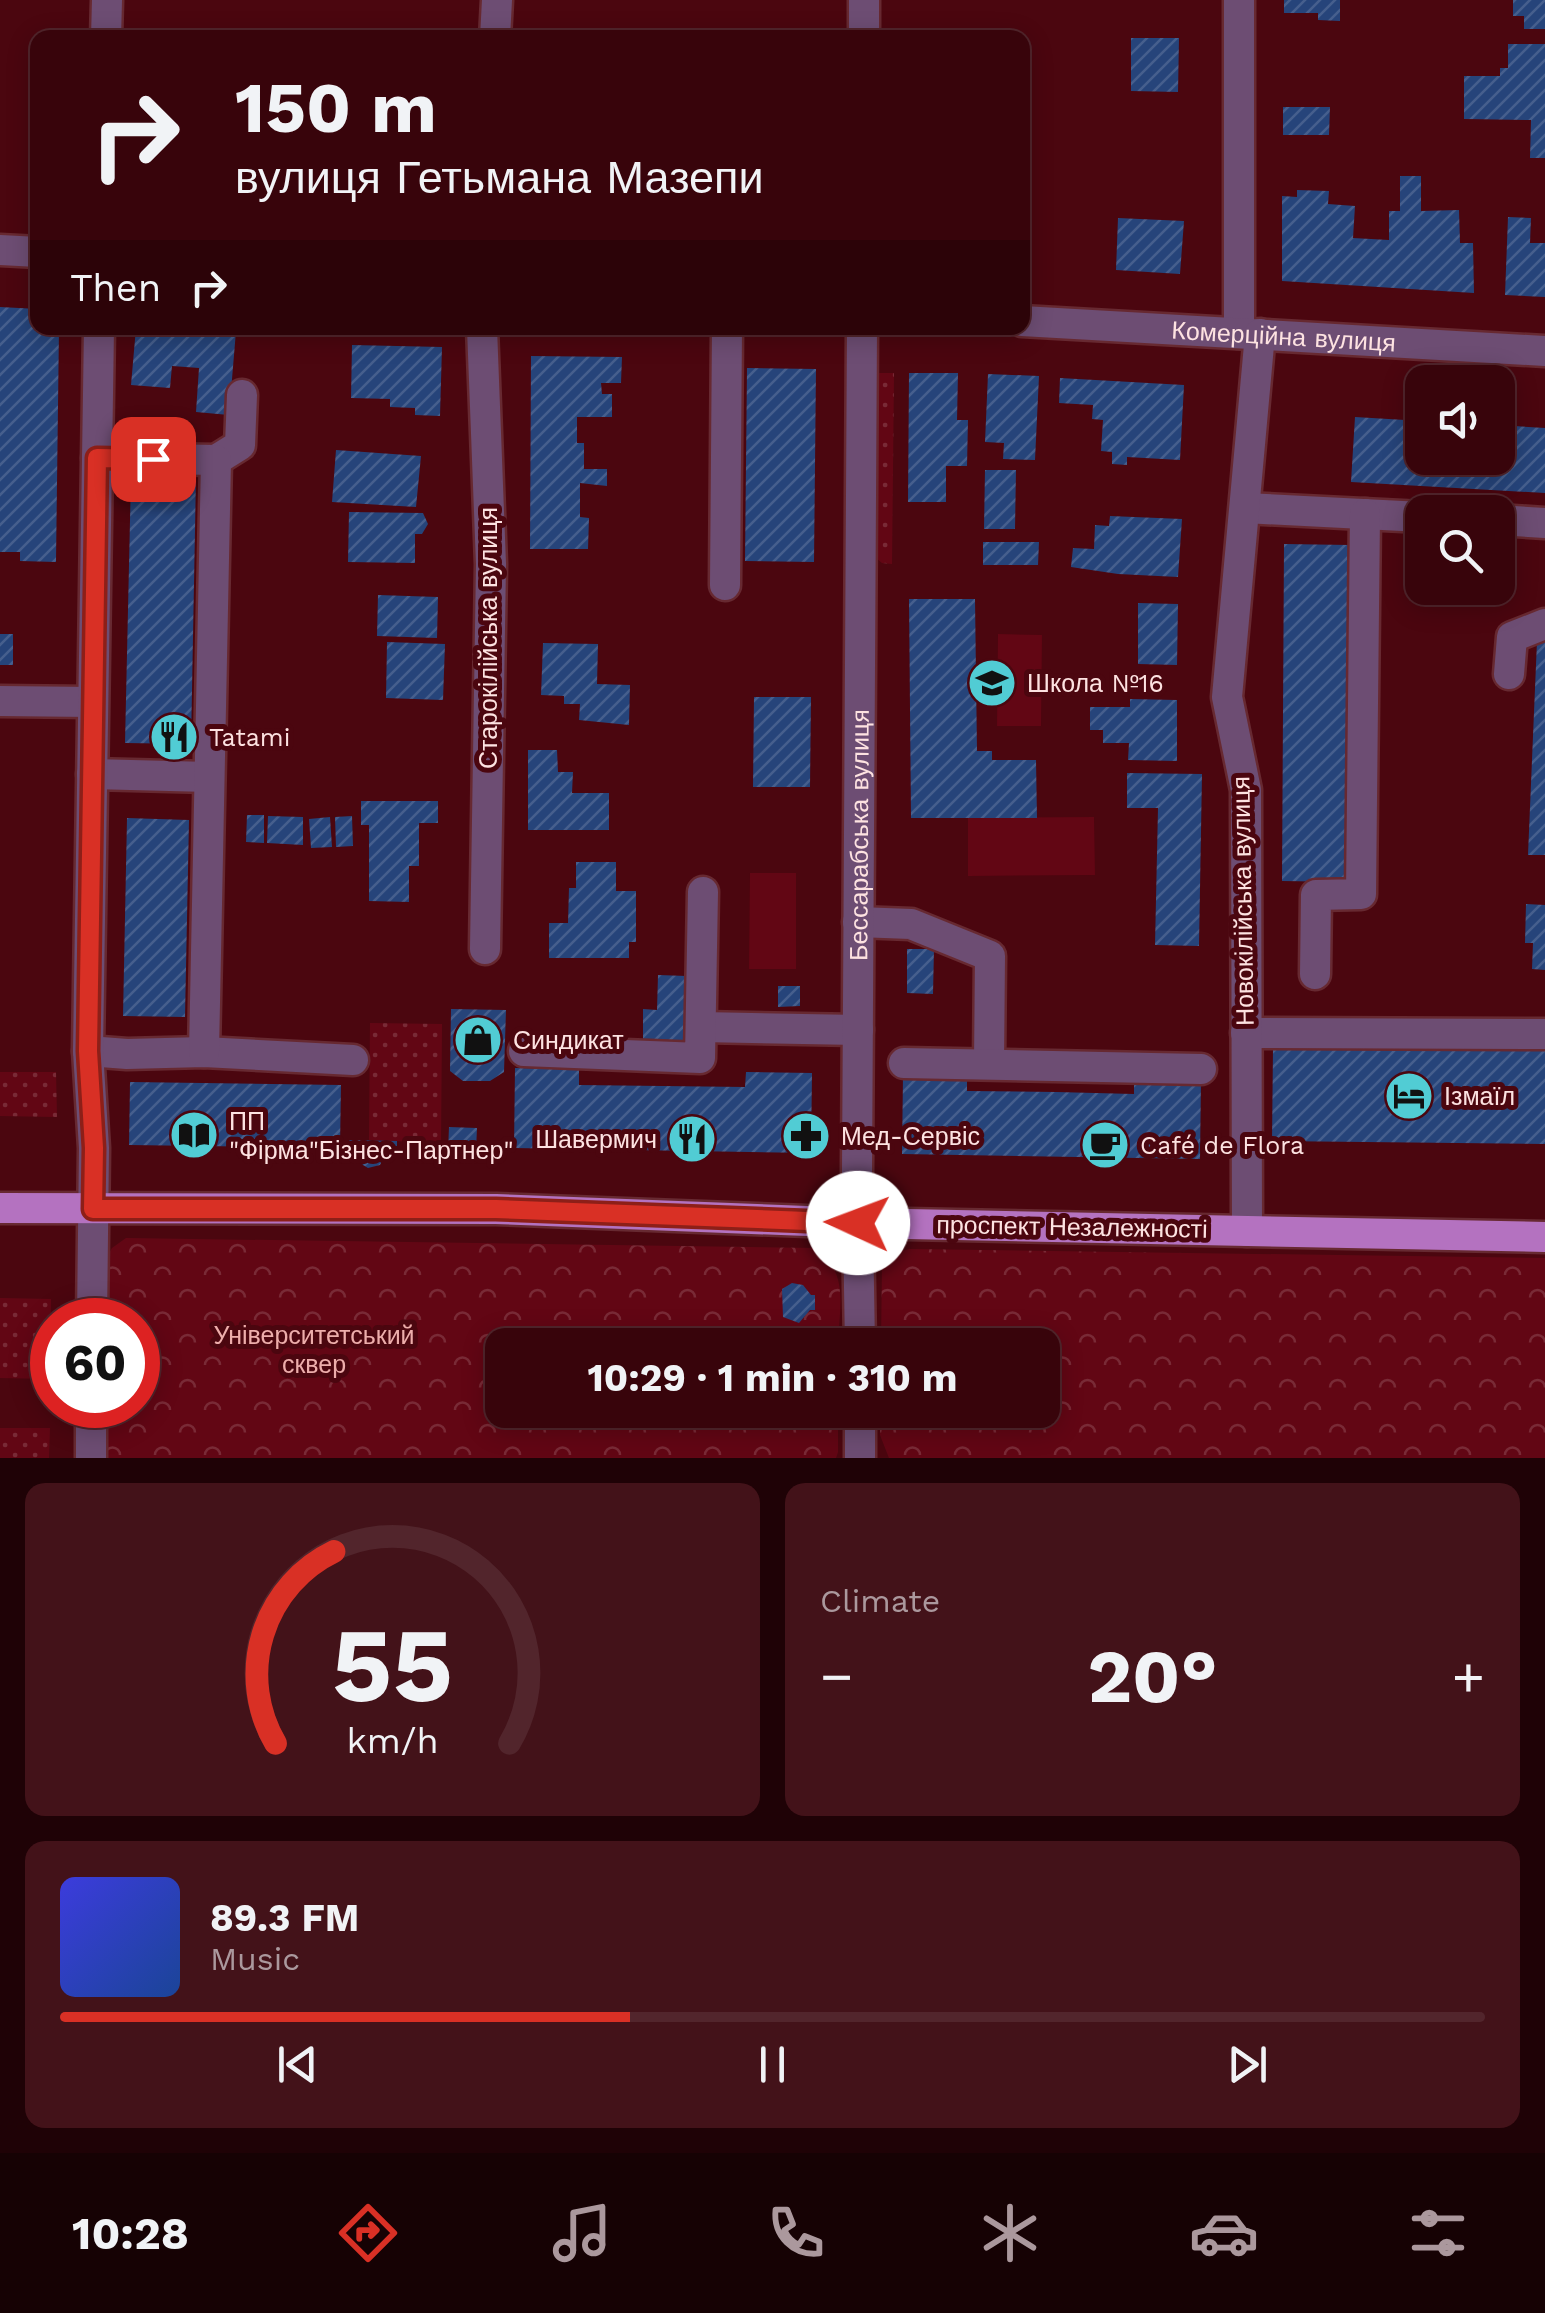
<!DOCTYPE html>
<html lang="en">
<head>
<meta charset="utf-8">
<style>
  :root { --surface:#38040b; --page:#431219; --text:#f1f3f6; --muted:#ab989d; --line:#52252c; --accent:#d93025 }
  body { margin:0; font-family:"Work Sans",sans-serif; background:var(--page); color:var(--text); height:100vh; display:flex; flex-direction:column; font-size:38px; white-space:nowrap }
  * { box-sizing:border-box; margin:0 }
  p { font-size:32px; color:var(--muted) }
  .icon { flex:none; width:55px; height:55px; fill:none; stroke:currentColor; stroke-width:2; stroke-linecap:round; stroke-linejoin:round }
  .map { position:relative; height:1458px; overflow:hidden }
  .details { display:flex; flex-direction:column; gap:25px; padding:25px; background:#1f0206; flex:1 }
  .details>* { flex:none }
  .guide { position:absolute; left:30px; top:30px; width:1000px; height:305px; border-radius:20px; box-shadow:0 5px 25px #0003,0 0 0 2px var(--line); background:#38040b; color:var(--text); overflow:hidden }
  .controls { position:absolute; left:1405px; top:365px; display:grid; gap:20px }
  .controls a { display:grid; place-items:center; width:110px; height:110px; border-radius:20px; background:var(--surface); box-shadow:0 5px 25px #0003,0 0 0 2px var(--line); font-size:50px }
  .speed { position:absolute; left:30px; top:1298px; display:flex; gap:20px; font-size:50px; font-weight:700; text-align:center }
  .speed>* { display:grid; place-content:center; width:130px; height:130px; border-radius:50%; background:var(--surface); box-shadow:0 5px 25px #0003,0 0 0 2px var(--line); line-height:1 }
  .speed .limit { border:15px solid #d22; background:#fff; color:#111 }
  .pin { position:absolute; display:grid; place-items:center; width:85px; height:85px; color:#fff; margin:-42px; border-radius:20px; box-shadow:0 5px 15px #0006 }
  .me { position:absolute; width:110px; margin:-55px; rotate:272deg; stroke-linejoin:round; filter:drop-shadow(0 0 8px #0008) }
  .turn { display:flex; align-items:center; gap:35px; height:210px; padding:0 40px; font-size:45px }
  .turn .icon { width:130px; height:130px; stroke-width:2.5 }
  .turn b { display:block; font-size:70px; line-height:85px }
  .then { display:flex; align-items:center; height:95px; padding:0 40px; background:#0003; gap:20px; font-size:38px }
  .big { font-size:75px; font-weight:700; line-height:1.1 }
  .details .tile { flex:1; display:flex; flex-direction:column; justify-content:center; gap:15px; min-width:0; padding:0 35px; border-radius:20px; background:var(--page) }
  .details .dial { align-items:center; gap:0 }
  .dial svg { height:260px; overflow:visible; fill:none; stroke:var(--line); stroke-width:7; stroke-linecap:round; text-anchor:middle }
  .dial text { fill:var(--text); stroke:none }
  .song { display:flex; align-items:center; gap:30px }
  .cover { width:120px; height:120px; border-radius:15px; background:linear-gradient(135deg,hsl(240 70% 55%),hsl(220 70% 35%)) }
  .played { height:10px; border-radius:5px; background:linear-gradient(90deg,var(--accent) 40%,var(--line) 40%) }
  .keys { display:flex; justify-content:space-around; direction:ltr }
  .heat { display:flex; justify-content:space-between; align-items:center; font-size:55px; direction:ltr }
  .details .tiles { flex:1; display:grid; gap:25px; grid-template-columns:1fr 1fr }
  .tile:last-child { grid-column:span 2 }
  .trip { position:absolute; left:485px; top:1328px; width:575px; height:100px; border-radius:20px; background:var(--surface); box-shadow:0 5px 25px #0003,0 0 0 2px var(--line); font-weight:700; line-height:100px; text-align:center }
  .menu { display:flex; height:160px; justify-content:space-around; align-items:center; background:#160204; color:var(--muted) }
  .menu .icon { width:70px; height:70px }
  .menu .current { color:var(--accent) }
  .menu b { font-size:45px; color:var(--text) }
  .map>svg:first-child { display:block }
  .grass { fill:url(#grass-dots) }
  .forest { fill:url(#forest-crowns) }
  .garden { fill:#620614 }
  .building { fill:url(#building-hatch) }
  .lines { fill:none; stroke-linecap:round; stroke-linejoin:round }
  .minor-casing { stroke:#672931; stroke-width:35 }
  .major-casing { stroke:#672931; stroke-width:35 }
  .minor { stroke:#6d4d73; stroke-width:30 }
  .major { stroke:#b472c0; stroke-width:30 }
  .route-casing { stroke:#8d1f18; stroke-width:25 }
  .route { stroke:#d93025; stroke-width:18 }
  .labels { text-anchor:middle; dominant-baseline:central; stroke-width:10; stroke-linejoin:round; paint-order:stroke }
  .street-label { font-size:25px; fill:#fde2e1; stroke:#4b060f }
  .poi-label { font-size:25px; fill:#fde2e1; stroke:#4b060f; text-anchor:start }
  .park-label { font-size:25px; fill:#edadab; stroke:#4b060f }
</style>
</head>
<body>
<div class="map">
<svg width="1545" height="1458" viewBox="0 0 1545 1458">
  <defs>
    <pattern id="grass-dots" width="8" height="8" patternUnits="userSpaceOnUse" patternTransform="scale(2.5)"><rect width="8" height="8" fill="#620614"/><path d="M2 2h.1M6 6h.1" fill="none" stroke="#792a36" stroke-width="1.8" stroke-linecap="round"/></pattern>
    <pattern id="forest-crowns" width="20" height="18" patternUnits="userSpaceOnUse" patternTransform="scale(2.5)"><rect width="20" height="18" fill="#620614"/><path d="M2 6a3 3 0 1 1 6 0M12 15a3 3 0 1 1 6 0" fill="none" stroke="#792a36"/></pattern>
    <pattern id="building-hatch" width="6" height="6" patternUnits="userSpaceOnUse" patternTransform="scale(2.5)"><rect width="6" height="6" fill="#26447a"/><path d="M-1 1l2-2M0 6l6-6M5 7l2-2" fill="none" stroke="#465f8d"/></pattern>
  </defs>
  <rect width="100%" height="100%" fill="#4b060f"/>
  <path class="grass" d="M876 373H894L892 564 882 563 875 557Z
    M370 1023 442 1024 441 1143 369 1140Z
    M0 1072H56L57 1117 0 1116Z
    M0 1298 51 1299 50 1379 0 1378Z
    M0 1428H50L49 1458H0Z"/>
  <path class="forest" d="M126 1238 815 1248C850 1272 839 1308 838 1345H502V1410H838V1452L836 1458H107V1405H138V1320H108V1255L112 1248Z
    M910 1249 1545 1258V1458H889L880 1435V1410H1042V1345H881L882 1267 896 1252Z"/>
  <path class="garden" d="M998 634 1042 635 1041 726H997Z
    M1094 817 1095 875 968 876V818Z
    M750 873H796V969H749Z"/>
  <path class="building" d="M1284 0H1340V21L1318 20V13H1284Z
    M1513 0H1545V29H1524V16H1513Z
    M1131 38H1179L1178 92 1131 91Z
    M1508 44H1545V158H1530L1531 120 1464 119V76H1500V68H1508Z
    M1283 107H1330L1329 135H1283Z
    M1400 176H1421V211L1459 210 1460 243H1473L1474 293 1282 281V196L1297 197V190L1329 191 1328 204 1355 206 1353 238 1389 240V211H1400Z
    M1508 217 1531 218 1530 243H1545V297L1505 295Z
    M1118 218 1184 221 1180 274 1116 270Z
    M0 307 38 309V328H59L56 562 20 561V552H0Z
    M136 328 236 331 229 415 196 412 199 368 172 366 170 388 131 385Z
    M352 345 442 347 440 416 415 415V408L390 407V399L351 398Z
    M531 356 622 357 621 383H601L602 394H612V417H577V443H584V469H607V486L580 483V517L589 518 588 549H530Z
    M747 368 816 369 814 562 745 561Z
    M909 373H958L957 420H968L967 466H946V502H908Z
    M988 374 1039 376 1035 460 1003 459 1004 443 985 442Z
    M1060 378 1184 385 1180 460 1127 457V465L1112 464V452L1101 451 1103 420 1092 419 1093 405 1059 403Z
    M1355 417 1422 421V458H1498V425L1545 428V493L1351 482Z
    M135 429H168V442H135Z
    M336 450 421 456 416 507 332 502Z
    M985 470H1016L1015 529H984Z
    M131 476 196 477 191 744 125 743Z
    M349 512 423 513 428 524 422 534H415V563L348 562Z
    M1110 516 1182 519 1178 577 1118 574 1071 567 1073 548 1094 549 1095 525 1109 526Z
    M983 542H1039L1038 565H983Z
    M1284 544 1350 545 1349 882 1282 881Z
    M378 595 438 597 437 638 377 636Z
    M909 599H975L977 751H992V760H1036L1037 818H911Z
    M1138 603 1178 604 1177 665 1138 664Z
    M0 634H13V665H0Z
    M1537 641H1545V855H1528Z
    M387 642 445 644 443 700 386 698Z
    M543 643 598 644 597 684 630 685 629 725 579 720 580 704H564V696L541 695Z
    M754 697H811L810 787H753Z
    M1130 699 1177 700V761L1128 760 1129 743H1103V730H1090V707H1130Z
    M528 750H557L558 772H573L572 793H609V830H528Z
    M1127 773 1202 774 1199 946 1155 945 1158 808H1127Z
    M361 801H438V823H419V866H409V902L369 901V825H361Z
    M247 815H264V843L246 842Z
    M268 816 303 817V845L267 843Z
    M352 816 353 846 336 847 335 817Z
    M330 817 332 847 311 848 309 819Z
    M127 818 189 820 185 1017 123 1016Z
    M576 862H616V891H636V942H629V958H549V923H568L569 888H576Z
    M1526 904 1545 905V970L1532 969 1533 943H1525Z
    M907 949H934L933 994 907 993Z
    M658 975 687 976 685 1041 643 1040V1009L657 1010Z
    M778 986H800V1006L778 1007Z
    M451 1009 506 1010 504 1072 490 1081H463L450 1071Z
    M1273 1048 1545 1051V1144L1272 1141Z
    M515 1068 579 1069V1085L745 1087 746 1072 812 1073 811 1153 514 1148Z
    M903 1075 967 1076V1091L1056 1092 1134 1094V1078L1201 1080 1200 1159 902 1154Z
    M130 1082 341 1085 340 1148 129 1145Z
    M449 1127 477 1128 476 1151H448Z
    M349 1140 397 1141V1155H385L380 1165 368 1168 363 1165 358 1155 349 1154Z
    M792 1283 803 1285 811 1295H815V1310H810L799 1323 783 1317 782 1289Z
    M785 1410H816V1424L793 1428 785 1422Z"/>
  <g class="lines">
    <g class="minor-casing">
      <g id="minor">
        <path d="M1239 0V333"/>
        <path d="M106 38 107 0"/>
        <path d="M495 38 497 0"/>
        <path d="M864 38V0"/>
        <path d="M0 250 38 252"/>
        <path id="s1" d="M1022 321 1545 351"/>
        <path d="M482 328 491 564 485 949"/>
        <path d="M97 458 216 460 240 445 242 395"/>
        <path d="M1245 508 1422 517"/>
        <path d="M1498 520 1545 523"/>
        <path d="M725 585 727 328"/>
        <path d="M1509 674 1512 637 1545 624"/>
        <path d="M0 701 92 702"/>
        <path d="M92 774 209 777"/>
        <path d="M858 922 911 924 990 956 989 1064"/>
        <path d="M1315 974 1316 895 1361 894 1365 514"/>
        <path d="M701 1027 858 1030"/>
        <path d="M1246 1033 1545 1034"/>
        <path d="M88 1051 127 1054 204 1052 353 1060"/>
        <path d="M524 1051 700 1058 703 892"/>
        <path d="M204 1052 216 460"/>
        <path d="M904 1063 1201 1069"/>
        <path d="M1247 1231 1246 790 1227 697 1260 334"/>
        <path d="M92 1320 94 1148 88 1051 99 328"/>
        <path id="s2" d="M860 1345 857 1171 862 328"/>
        <path d="M860 1410V1458"/>
        <path d="M91 1458V1405"/>
      </g>
    </g>
    <g class="major-casing">
      <path id="major" d="M0 1208 496 1209 858 1223 1545 1237"/>
    </g>
    <use href="#minor" class="minor"/>
    <use href="#major" class="major"/>
  </g>
  <g class="lines">
    <g class="route-casing">
      <path id="route" d="M153 459 97 458 88 1051 94 1148 93 1209H496L858 1223"/>
    </g>
    <use href="#route" class="route"/>
  </g>
  <defs>
    <g id="school-disc" transform="scale(2.5)"><circle r="9.5" fill="#51ccd4" stroke="#4b060f"/><path d="M0-5L7-2L0 1L-7-2ZM-4 1L0 2.5L4 1V4Q0 6-4 4Z" fill="#111"/></g>
    <g id="restaurant-disc" transform="scale(2.5)"><circle r="9.5" fill="#51ccd4" stroke="#4b060f"/><path d="M-5-6h1v4h1v-4h1v4h1v-4h1v5L-1.5 .5V6h-2V.5L-5-1ZM5-6V6H3V1.5H1.5Q1.5-4 5-6Z" fill="#111"/></g>
    <g id="shop-disc" transform="scale(2.5)"><circle r="9.5" fill="#51ccd4" stroke="#4b060f"/><path d="M-5-2.5h2.3a2.7 3.5 0 0 1 5.4 0H5L5.5 6h-11ZM-1.5-2.5h3a1.5 2.3 0 0 0-3 0Z" fill="#111"/></g>
    <g id="hotel-disc" transform="scale(2.5)"><circle r="9.5" fill="#51ccd4" stroke="#4b060f"/><path d="M-6-4.5h1.5V1H6V5H4.5V3h-9V5H-6ZM-4 0a1.8 1.8 0 1 1 3.6 0ZM.5 0V-2.5h3Q6-2.5 6 0Z" fill="#111"/></g>
    <g id="library-disc" transform="scale(2.5)"><circle r="9.5" fill="#51ccd4" stroke="#4b060f"/><path d="M-6-4Q-3-5.5-.7-3.5V5Q-3 3-6 4ZM6-4Q3-5.5 .7-3.5V5Q3 3 6 4Z" fill="#111"/></g>
    <g id="pharmacy-disc" transform="scale(2.5)"><circle r="9.5" fill="#51ccd4" stroke="#4b060f"/><path d="M-2-6h4v4h4v4h-4v4h-4v-4h-4v-4h4Z" fill="#111"/></g>
    <g id="cafe-disc" transform="scale(2.5)"><circle r="9.5" fill="#51ccd4" stroke="#4b060f"/><path d="M-5.5-4.5H6V0H3Q3 3.5 0 3.5H-2.5Q-5.5 3.5-5.5 0ZM3-3.2v2h1.7v-2ZM-6 4.5H4V6H-6Z" fill="#111"/></g>
  </defs>
  <g fill-rule="evenodd">
    <use href="#school-disc" x="992" y="683"/>
    <use href="#restaurant-disc" x="174" y="737"/>
    <use href="#shop-disc" x="478" y="1040"/>
    <use href="#hotel-disc" x="1409" y="1096"/>
    <use href="#library-disc" x="194" y="1135"/>
    <use href="#pharmacy-disc" x="806" y="1136"/>
    <use href="#restaurant-disc" x="692" y="1139"/>
    <use href="#cafe-disc" x="1105" y="1145"/>
  </g>
  <g class="labels">
    <g class="street-label">
      <text stroke="none"><textPath href="#s1" startOffset="262">Комерційна вулиця</textPath></text>
      <text transform="translate(488 638) rotate(-90)">Старокілійська вулиця</text>
      <text stroke="none"><textPath href="#s2" startOffset="510">Бессарабська вулиця</textPath></text>
      <text transform="translate(1243 901) rotate(-91)">Новокілійська вулиця</text>
      <text transform="translate(1072 1227) rotate(1)">проспект Незалежності</text>
    </g>
    <g class="poi-label">
      <text x="1027" y="683">Школа №16</text>
      <text x="209" y="737">Tatami</text>
      <text x="513" y="1040">Синдикат</text>
      <text x="1444" y="1096">Ізмаїл</text>
      <text x="229" y="1121">ПП<tspan x="229" dy="29">"Фірма"Бізнес-Партнер"</tspan></text>
      <text x="841" y="1136">Мед-Сервіс</text>
      <text x="657" y="1139" text-anchor="end">Шавермич</text>
      <text x="1140" y="1145">Café de Flora</text>
    </g>
    <g class="park-label">
      <text x="314" y="1335">Університетський<tspan x="314" dy="29">сквер</tspan></text>
    </g>
  </g>
</svg>
<div class="controls">
<a><svg class="icon" aria-label="sound" viewBox="0 0 24 24"><path d="M4 9h4l5-4v14l-5-4H4zM17 9q2 3 0 6"/></svg></a>
<a><svg class="icon" aria-label="search" viewBox="0 0 24 24"><circle cx="10" cy="10" r="6"/><path d="M15 15l6 6"/></svg></a>
</div>
<div class="speed"><div class="limit">60</div></div>
<div class="pin" style="left:153px;top:459px;background:#d93025"><svg class="icon" aria-label="arrive" viewBox="0 0 24 24"><path d="M6 21V4h12l-3 4 3 4H6"/></svg></div>
<svg class="me" style="left:858px;top:1223px" viewBox="-20 -20 40 40"><circle r="19" fill="#fff"/><path d="M0-13L10 11 0 6-10 11z" fill="#d93025"/></svg>
<div class="trip">10:29 · 1 min · 310 m</div>
<div class="guide">
<div class="turn"><svg class="icon" aria-label="right" viewBox="0 0 24 24"><path d="M7 20v-9h11M14 6l5 5-5 5"/></svg><div><b>150 m</b>вулиця Гетьмана Мазепи</div></div>
<div class="then">Then<svg class="icon" aria-label="right" viewBox="0 0 24 24"><path d="M7 20v-9h11M14 6l5 5-5 5"/></svg></div>
</div>
</div>
<section class="details">
<div class="tiles">
<div class="tile dial"><svg viewBox="0 0 100 80">
<path d="M14 69A42 42 0 1 1 86 69"/>
<path d="M14 69A42 42 0 0 1 32 10" stroke="#d93025"/>
<text x="50" y="56" font-size="32" font-weight="700">55</text>
<text x="50" y="72" font-size="11">km/h</text>
</svg></div>
<div class="tile"><p>Climate</p>
<div class="heat"><a>−</a><b class="big">20°</b><a>+</a></div>
</div>
<div class="tile">
<div class="song"><i class="cover"></i><div><b>89.3 FM</b><p>Music</p></div></div>
<div class="played"></div>
<div class="keys"><svg class="icon" aria-label="previous" viewBox="0 0 24 24"><path d="M18 5L8 12l10 7zM5 5v14"/></svg><svg class="icon" aria-label="pause" viewBox="0 0 24 24"><path d="M8 5v14M16 5v14"/></svg><svg class="icon" aria-label="next" viewBox="0 0 24 24"><path d="M6 5l10 7-10 7zM19 5v14"/></svg></div>
</div>
</div>
</section>
<nav class="menu">
<b>10:28</b>
<svg class="icon current" aria-label="directions" viewBox="0 0 24 24"><path d="M12 3l9 9-9 9-9-9zM9 14v-3h6M13 9l2 2-2 2"/></svg>
<svg class="icon" aria-label="music" viewBox="0 0 24 24"><path d="M9 18V5l10-2v13"/><circle cx="6" cy="18" r="3"/><circle cx="16" cy="16" r="3"/></svg>
<svg class="icon" aria-label="phone" viewBox="0 0 24 24"><path d="M5 4h4l2 5-3 2q2 4 5 5l2-3 5 2v4C11 20 4 13 5 4z"/></svg>
<svg class="icon" aria-label="climate" viewBox="0 0 24 24"><path d="M12 3v18M4 7l16 10M4 17L20 7"/></svg>
<svg class="icon" aria-label="car" viewBox="0 0 24 24"><path d="M5 17H2v-5l4-1 3-4h7l3 4 3 1v5h-3M9 17h6M6 11h13"/><circle cx="7" cy="17" r="2"/><circle cx="17" cy="17" r="2"/></svg>
<svg class="icon" aria-label="filters" viewBox="0 0 24 24"><path d="M4 7h16M4 17h16"/><circle cx="9" cy="7" r="2"/><circle cx="15" cy="17" r="2"/></svg>
</nav>
</body>
</html>
